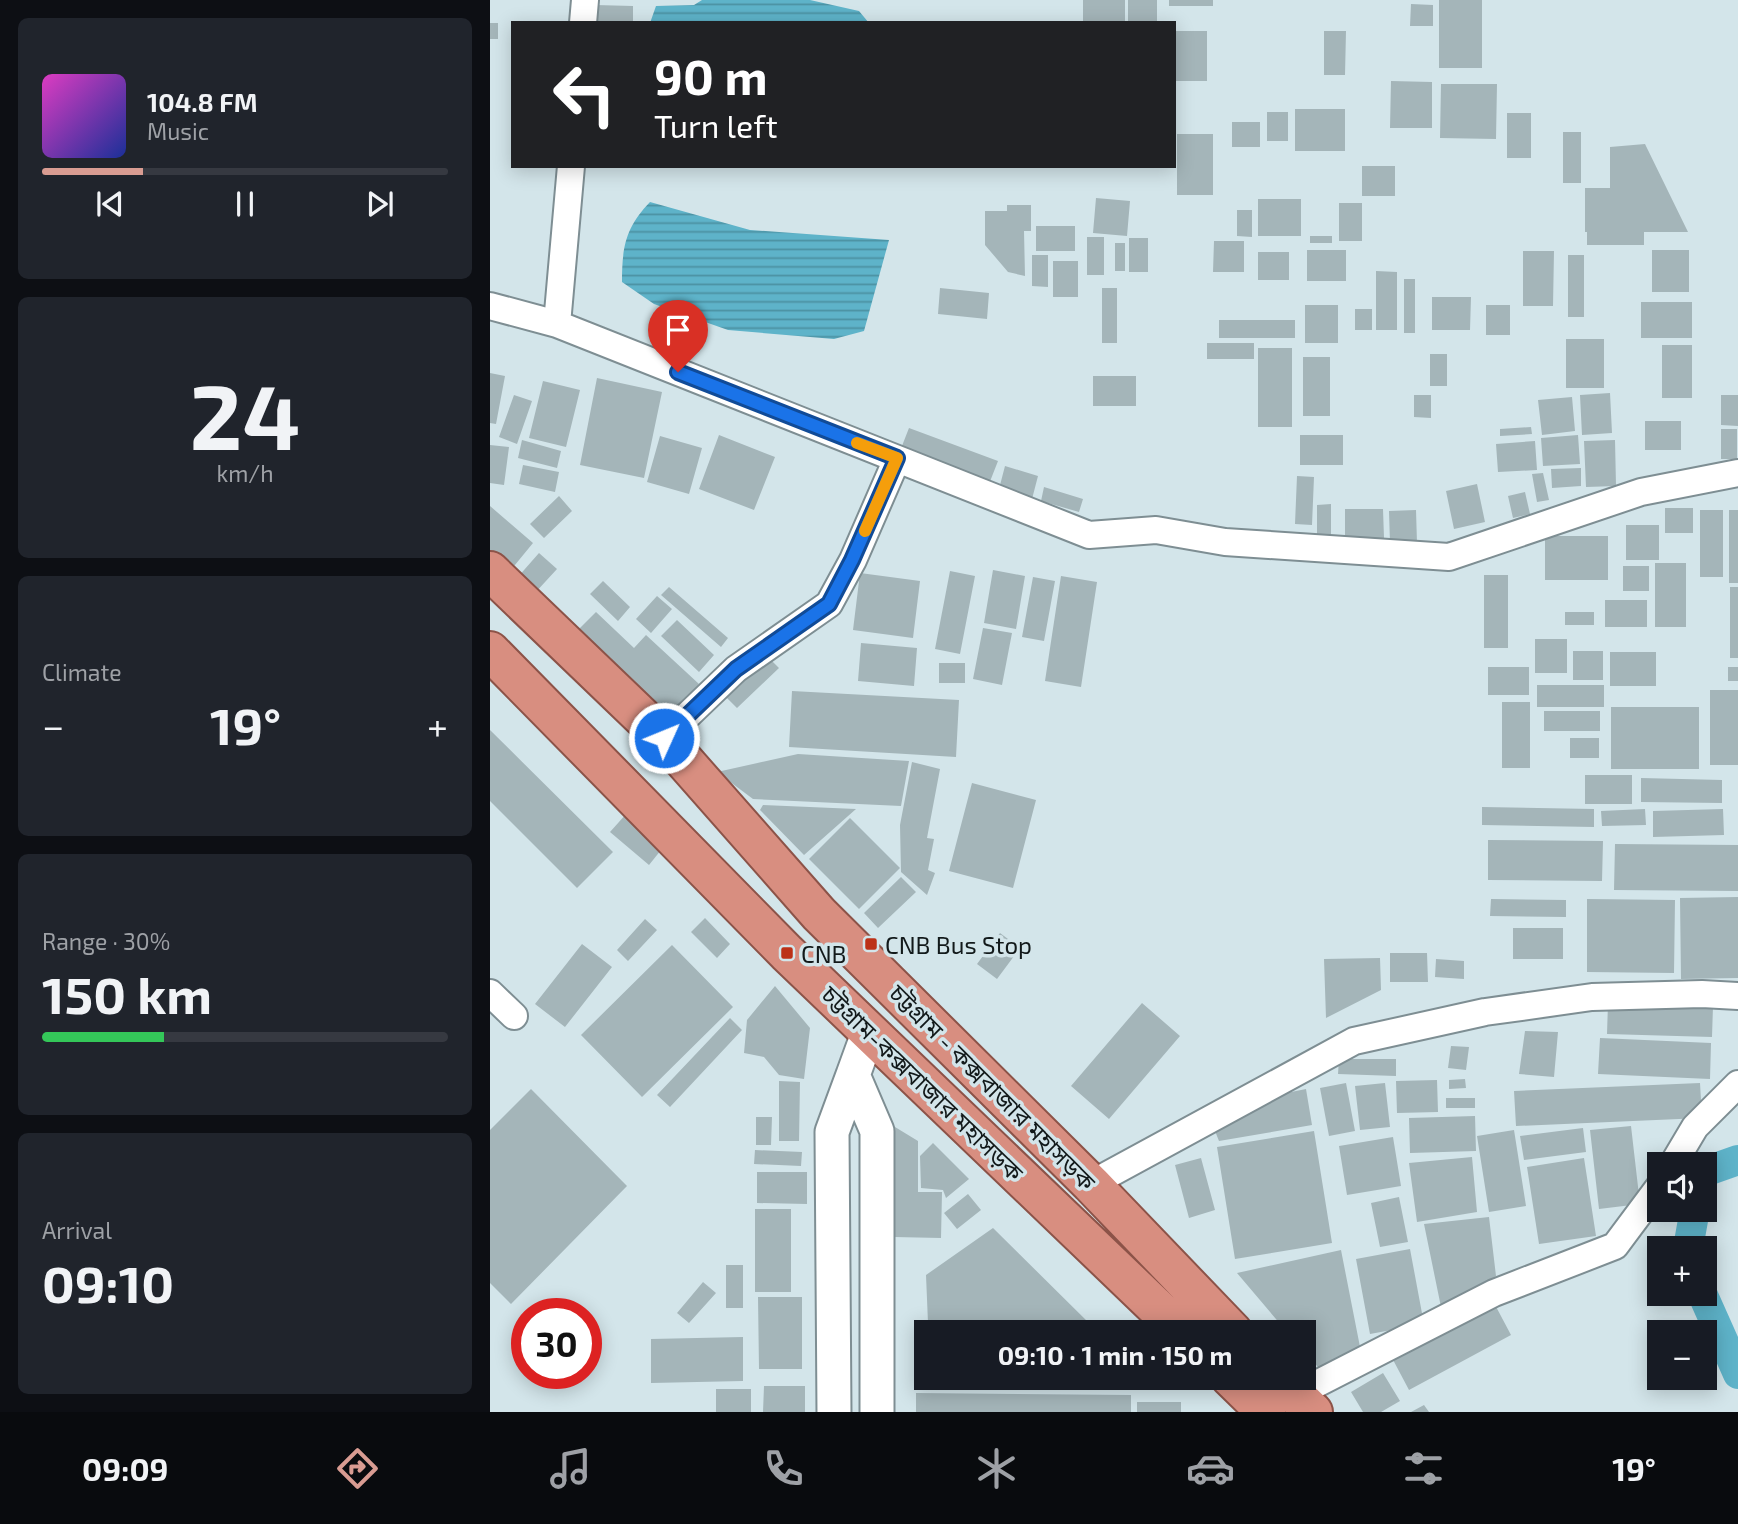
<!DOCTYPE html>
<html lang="en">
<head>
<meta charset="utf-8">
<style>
  :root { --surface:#171b24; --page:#20242c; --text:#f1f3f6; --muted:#9ea1a6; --line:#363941; --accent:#d99c92 }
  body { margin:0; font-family:"Exo 2","Noto Sans Bengali",sans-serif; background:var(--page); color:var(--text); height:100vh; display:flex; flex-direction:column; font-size:26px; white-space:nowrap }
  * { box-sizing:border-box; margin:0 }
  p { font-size:23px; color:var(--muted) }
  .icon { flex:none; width:38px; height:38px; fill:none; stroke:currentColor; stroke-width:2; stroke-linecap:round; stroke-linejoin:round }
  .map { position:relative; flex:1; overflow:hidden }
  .side { display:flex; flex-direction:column; gap:18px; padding:18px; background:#0d0f14; width:490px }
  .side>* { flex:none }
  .banner { position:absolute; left:21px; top:21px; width:665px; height:147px; border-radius:0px; box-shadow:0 4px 18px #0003; background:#202124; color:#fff; overflow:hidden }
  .tools { position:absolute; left:1157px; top:1152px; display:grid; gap:14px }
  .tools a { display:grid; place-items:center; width:70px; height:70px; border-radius:0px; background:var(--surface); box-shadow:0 4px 18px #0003; font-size:35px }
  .speed { position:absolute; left:21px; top:1298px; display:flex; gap:14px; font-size:35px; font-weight:700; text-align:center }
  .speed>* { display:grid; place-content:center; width:91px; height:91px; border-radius:50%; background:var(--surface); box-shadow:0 4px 18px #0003; line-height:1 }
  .speed .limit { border:10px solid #d22; background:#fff; color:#111 }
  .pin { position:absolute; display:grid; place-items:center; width:60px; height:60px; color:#fff; margin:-72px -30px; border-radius:50% 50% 50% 0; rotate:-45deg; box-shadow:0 0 7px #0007 }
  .pin .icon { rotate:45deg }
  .me { position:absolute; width:77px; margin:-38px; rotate:46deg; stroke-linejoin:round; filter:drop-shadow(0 0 5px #0008) }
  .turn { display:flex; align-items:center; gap:24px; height:147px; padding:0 28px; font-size:32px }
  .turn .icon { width:91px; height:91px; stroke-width:2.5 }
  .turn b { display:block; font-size:49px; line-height:60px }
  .big { font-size:52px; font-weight:700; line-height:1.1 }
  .side .tile { flex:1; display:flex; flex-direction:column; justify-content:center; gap:10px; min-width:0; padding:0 24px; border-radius:10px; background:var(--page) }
  .side .dial { align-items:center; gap:0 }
  .dial b { font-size:91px; line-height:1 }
  .song { display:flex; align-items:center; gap:21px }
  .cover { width:84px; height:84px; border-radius:10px; background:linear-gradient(135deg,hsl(310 70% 55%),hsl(230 70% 35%)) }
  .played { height:7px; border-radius:4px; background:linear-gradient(90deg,var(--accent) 25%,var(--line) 25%) }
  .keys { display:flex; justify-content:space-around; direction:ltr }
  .heat { display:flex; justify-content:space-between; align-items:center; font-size:38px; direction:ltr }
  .charge { height:10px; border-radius:5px; background:linear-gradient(90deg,#34c759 30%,var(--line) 0) }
  .trip { position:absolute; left:424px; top:1320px; width:402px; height:70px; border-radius:0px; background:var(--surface); box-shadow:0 4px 18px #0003; font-weight:700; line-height:70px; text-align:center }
  .tab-bar { display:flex; height:112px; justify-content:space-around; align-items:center; background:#090b0e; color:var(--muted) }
  .tab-bar .icon { width:49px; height:49px }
  .tab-bar .current { color:var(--accent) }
  .tab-bar b { font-size:32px; color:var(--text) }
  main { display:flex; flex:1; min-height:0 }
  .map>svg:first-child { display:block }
  .water { fill:url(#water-rules) }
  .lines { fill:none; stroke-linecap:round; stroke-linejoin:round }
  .canal { stroke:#5eb3c9; stroke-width:30 }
  .building { fill:#a4b5b9 }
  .minor-casing { stroke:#7e8e93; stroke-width:30 }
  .tertiary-casing { stroke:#7e8e93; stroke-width:37 }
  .trunk-casing { stroke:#8c5348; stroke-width:42 }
  .minor { stroke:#fff; stroke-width:26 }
  .tertiary { stroke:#fff; stroke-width:33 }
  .trunk { stroke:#d88e80; stroke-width:38 }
  .route-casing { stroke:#114b97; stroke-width:18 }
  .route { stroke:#1a73e8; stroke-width:12 }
  .slow { stroke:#f59e0b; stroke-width:12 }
  .poi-dot { fill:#bc3117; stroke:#d3e5ea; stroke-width:2.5 }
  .labels { text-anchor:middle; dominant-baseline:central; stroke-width:7; stroke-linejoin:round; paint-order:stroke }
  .poi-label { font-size:24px; fill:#12191a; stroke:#d3e5ea; text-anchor:start }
  .street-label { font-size:24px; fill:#12191a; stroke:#d3e5ea }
</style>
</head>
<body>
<main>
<section class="side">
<div class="tile">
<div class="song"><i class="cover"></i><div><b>104.8 FM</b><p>Music</p></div></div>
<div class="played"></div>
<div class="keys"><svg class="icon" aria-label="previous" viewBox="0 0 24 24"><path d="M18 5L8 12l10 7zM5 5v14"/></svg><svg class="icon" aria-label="pause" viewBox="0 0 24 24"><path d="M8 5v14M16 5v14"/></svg><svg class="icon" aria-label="next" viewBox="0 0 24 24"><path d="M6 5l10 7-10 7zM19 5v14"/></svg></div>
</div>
<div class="tile dial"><b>24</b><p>km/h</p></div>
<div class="tile"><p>Climate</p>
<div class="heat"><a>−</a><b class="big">19°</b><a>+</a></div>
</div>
<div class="tile"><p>Range · 30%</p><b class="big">150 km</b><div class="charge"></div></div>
<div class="tile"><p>Arrival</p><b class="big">09:10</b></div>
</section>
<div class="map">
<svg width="1248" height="1412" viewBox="0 0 1248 1412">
  <defs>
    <pattern id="water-rules" width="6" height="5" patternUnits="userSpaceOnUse" patternTransform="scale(1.75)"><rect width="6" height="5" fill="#5eb3c9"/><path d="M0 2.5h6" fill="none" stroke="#4c91a2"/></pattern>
  </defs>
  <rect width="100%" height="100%" fill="#d3e5ea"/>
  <path class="water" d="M212 0H320L369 11 379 23H160L166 6 204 5Z
    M160 202 260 230 399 240 374 331 344 339 238 330 164 304 132 282C132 248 135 228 160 202Z"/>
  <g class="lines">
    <path class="canal" d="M1214 1172 1248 1160
      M1198 1248 1205 1209
      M1212 1293 1248 1374"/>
  </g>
  <path class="building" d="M593 0H635V23H593Z
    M638 0H667V23H638Z
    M679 0H723V6H679Z
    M949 0H992V68H949Z
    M921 4 943 5V26H920Z
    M106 5 143 6V23H105Z
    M0 23H8V39H0Z
    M684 31H717V81H684Z
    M834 31H856L855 75H834Z
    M901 81 942 82V128H900Z
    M951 84H1007L1006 139 950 138Z
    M805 109H855V151H805Z
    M777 112H798V141H777Z
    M1017 113H1041V158H1017Z
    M742 122H770V147H742Z
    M1073 132H1091V183H1073Z
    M687 134H723V195H687Z
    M1155 144 1198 232H1154V245H1097V232H1095V188H1120V147Z
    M872 166H905V196H872Z
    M606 198 640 201 637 236 603 233Z
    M768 199H811V236H768Z
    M849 203H872V241H849Z
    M517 205H541V231H534L535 276 518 272 495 245V211H517Z
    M747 210H762V237L747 236Z
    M546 226H585V251H546Z
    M820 236H842V243H820Z
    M597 237H614V275H597Z
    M639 238H658V272H639Z
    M724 241H754V272H723Z
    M625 243H635V271H625Z
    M817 250H856V281H817Z
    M1162 250H1199V292H1162Z
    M1033 251H1064L1063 306H1033Z
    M768 252H799V280H768Z
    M542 255H558V287L542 286Z
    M1078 255H1094V317H1078Z
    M563 261H588V297H563Z
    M886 271 907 272V330H886Z
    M914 279H925V333H914Z
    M450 288 499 293 497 319 448 314Z
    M612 288H627V343H612Z
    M942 297H981L980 330H942Z
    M1151 302H1202V338H1151Z
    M815 305H848V343H815Z
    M996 305H1020V335H996Z
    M865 309H882V330H865Z
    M729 320H805V338H729Z
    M1076 339H1114V388H1076Z
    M717 343H764V359H717Z
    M1172 345H1202V398H1172Z
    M768 348H802V427H768Z
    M940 354H957V386H940Z
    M813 357H840V416H813Z
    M0 373 15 376 6 424 0 423Z
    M603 376H646V406H603Z
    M107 378 172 392 154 478 90 465Z
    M53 381 90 390 76 447 39 438Z
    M1120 393 1122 433 1092 435 1090 395Z
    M24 395 42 401 27 444 9 437Z
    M924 395H941V418L924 417Z
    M1231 395H1248V426L1231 425Z
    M1082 397 1085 431 1052 435 1048 400Z
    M1155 421H1191V450H1155Z
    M1041 427 1042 434 1010 436V429Z
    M419 428 508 461 499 484 410 451Z
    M1231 429H1247V459H1231Z
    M229 435 285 457 264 510 209 489Z
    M810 435H853V465H810Z
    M1088 435 1090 464 1053 466 1051 438Z
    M170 436 212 448 199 494 157 482Z
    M32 440 71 451 67 468 28 458Z
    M1125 440 1126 486 1096 487 1094 441Z
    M1045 441 1047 470 1008 472 1006 444Z
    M0 445 19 447 14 485 0 483Z
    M33 465 69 472 65 492 29 484Z
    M515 466 548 476 542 499 509 489Z
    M1091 468V486L1062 488 1061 469Z
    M1053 473 1059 500 1047 502 1042 474Z
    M807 476 824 477 822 525 805 524Z
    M987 484 995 522 964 529 956 491Z
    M554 487 593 499 589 512 551 501Z
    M1035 492 1040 514 1023 518 1018 496Z
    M69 496 82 511 54 538 40 524Z
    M841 504V535H827V505Z
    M0 506 43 543 20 571 0 554Z
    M1175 508H1203V533H1175Z
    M855 509H893L894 538H855Z
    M926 510 927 543H900L899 511Z
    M1210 510H1233V577H1210Z
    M1239 510H1248V583H1239Z
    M1136 525H1169V560H1136Z
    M1055 536H1118V580H1055Z
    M49 553 67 569 44 594 27 578Z
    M1165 563H1196V627H1165Z
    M1133 566H1159V591H1133Z
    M503 570 535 576 526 629 494 623Z
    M460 571 485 576 470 654 445 649Z
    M370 573 430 581 423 638 363 630Z
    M994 575H1018V648H994Z
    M571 576 607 582 591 687 555 681Z
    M543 577 565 581 554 641 532 637Z
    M113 581 140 607 128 621 100 594Z
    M179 587 238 638 231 647 171 595Z
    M1240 587H1248V658H1240Z
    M167 596 182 609 161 633 146 619Z
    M1115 600H1157V627H1115Z
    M106 612 144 648 156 635 209 684 175 721 83 635Z
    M1075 612H1104V625H1075Z
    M187 620 224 655 209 672 171 636Z
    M493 628 522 633 512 685 483 679Z
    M1045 639H1077V673H1045Z
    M371 643 427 648 424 686 368 681Z
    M1083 651H1113V680H1083Z
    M1120 652H1166V686H1120Z
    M276 655 289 668 247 708 234 695Z
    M449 663H475V683H449Z
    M998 667H1039V695H998Z
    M1238 667H1248V681H1238Z
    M1047 685H1114V707H1047Z
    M1220 690H1248V765H1220Z
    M302 691 469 700 466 757 299 747Z
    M1012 702H1040V768H1012Z
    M1121 707H1209V769H1121Z
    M1054 711H1110V731H1054Z
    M0 730 123 852 87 888 0 801Z
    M1080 738H1109V758H1080Z
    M308 754 419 761 411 806 263 799 227 772Z
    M422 762 450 769 437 838 444 839 438 870 445 873 437 895 411 872 410 825Z
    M1095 775H1142V804H1095Z
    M1151 778 1232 780V803L1151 802Z
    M482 783 546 800 523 888 459 871Z
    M273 805 366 809 314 855 270 810Z
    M992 807 1104 809V827L992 825Z
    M1155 809 1156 825 1112 826 1111 811Z
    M1233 809 1234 835 1163 837V811Z
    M137 813 175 845 159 865 120 832Z
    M360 818 410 868 369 909 319 859Z
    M998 840 1113 841 1112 881 998 880Z
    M1125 844 1248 845V891L1124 890Z
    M411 877 426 892 388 928 374 913Z
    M1248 897V978L1191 979 1190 898Z
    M1001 899 1076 900V917L1000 916Z
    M1097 899 1185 900 1184 973 1097 972Z
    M215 918 240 944 227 958 201 932Z
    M155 919 167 930 138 961 127 950Z
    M1023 928H1073V959H1023Z
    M510 933 530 948 507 979 487 964Z
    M92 944 122 967 75 1027 45 1004Z
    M182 945 243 1007 152 1097 91 1035Z
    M900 953H937L938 982H900Z
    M890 958 891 990 836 1018 834 959Z
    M946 959 974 961V979L945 977Z
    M285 986 320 1028 314 1079 289 1075 274 1057 254 1053 257 1020Z
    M652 1003 690 1036 619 1119 581 1086Z
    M1118 1003 1223 1006 1222 1037 1117 1034Z
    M240 1018 252 1030 180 1107 167 1095Z
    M1035 1031 1068 1032 1064 1077 1029 1074Z
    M1110 1038 1221 1043 1220 1079 1108 1074Z
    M961 1046 979 1047 976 1070 958 1068Z
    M849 1059H906V1076L848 1074Z
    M975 1079 976 1088 959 1089V1080Z
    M947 1080 948 1112 907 1113 906 1081Z
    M289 1081 310 1082 309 1141H289Z
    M856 1083 865 1131 839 1136 830 1088Z
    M895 1083 900 1127 870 1130 865 1086Z
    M1210 1083 1212 1118 1026 1126 1024 1091Z
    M41 1089 137 1186 21 1304 0 1283V1130Z
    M816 1089 822 1125 729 1141 723 1126 766 1099Z
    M956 1098H985V1108H956Z
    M985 1116 986 1151 920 1153 919 1118Z
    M266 1117H282L281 1145H266Z
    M1141 1126 1150 1204 1109 1209 1100 1130Z
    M405 1127 428 1141V1192H452L451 1238 404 1237Z
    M1093 1128 1096 1152 1034 1160 1030 1136Z
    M1024 1130 1036 1206 999 1212 987 1136Z
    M824 1131 842 1243 745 1259 727 1147Z
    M903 1137 911 1186 857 1195 849 1146Z
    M443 1143 479 1179 456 1198 453 1190 431 1188 430 1156Z
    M265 1150 312 1152 311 1166 264 1164Z
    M982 1157 987 1212 927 1222 919 1163Z
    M711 1158 725 1210 699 1218 685 1165Z
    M1094 1158 1106 1236 1049 1244 1037 1167Z
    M267 1172H317V1204L267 1203Z
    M478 1194 491 1210 467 1229 454 1213Z
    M909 1197 918 1242 890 1247 881 1203Z
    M265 1209H301V1292H265Z
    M999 1217 1006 1276 951 1307 934 1224Z
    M503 1228 601 1325 593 1332H453L438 1323 436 1275Z
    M920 1249 934 1324 880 1334 866 1259Z
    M851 1250 871 1352 834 1374 814 1351V1332H797L747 1273Z
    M236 1265H253V1308H236Z
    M213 1282 226 1293 199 1323 187 1313Z
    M268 1297H312V1369H269Z
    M1003 1301 1021 1335 919 1390 901 1356Z
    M253 1337V1381L161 1383V1339Z
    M424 1362H436V1377H513L512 1383H424Z
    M893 1373 910 1401 891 1412H873L861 1392Z
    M523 1377H543L532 1388Z
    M558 1377H653L662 1385 551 1384Z
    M274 1386H315V1412H273Z
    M226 1389H261V1412H226Z
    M426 1393 641 1395V1412H426Z
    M647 1402H691V1412H647Z
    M934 1405 939 1412H921Z"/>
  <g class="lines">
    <g class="minor-casing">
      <path id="minor" d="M93 23 95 0
        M81 166 67 324 599 535 666 530 735 542 959 557 1151 492 1248 473
        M0 306 67 324
        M174 738 246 669 339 604 363 560 407 459
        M0 993 24 1016
        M1183 1164 1205 1127 1248 1084
        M601 1184 864 1041 995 1012 1102 997 1212 994 1248 996
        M805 1395 1004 1293 1125 1246 1169 1187"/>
    </g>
    <g class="tertiary-casing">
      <path id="tertiary" d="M379 1031 363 1075 387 1131V1412
        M344 1412 342 1132 363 1075"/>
    </g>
    <g class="trunk-casing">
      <path id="trunk" d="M0 571 174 738 329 914 601 1184 743 1332
        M0 651 297 953 692 1332
        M740 1377 776 1412
        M787 1377 823 1412"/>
    </g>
    <use href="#minor" class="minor"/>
    <use href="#tertiary" class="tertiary"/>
    <use href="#trunk" class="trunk"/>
  </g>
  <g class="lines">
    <g class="route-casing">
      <path id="route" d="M174 738 246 669 339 604 362 560 407 458 188 372"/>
    </g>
    <use href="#route" class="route"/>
    <path class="slow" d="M367 443 407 458 375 531"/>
  </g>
  <g class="poi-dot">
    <rect x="374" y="937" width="14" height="14" rx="3.5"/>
    <rect x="290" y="946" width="14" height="14" rx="3.5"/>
  </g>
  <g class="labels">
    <g class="poi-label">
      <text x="395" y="944">CNB Bus Stop</text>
      <text x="311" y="953">CNB</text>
    </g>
    <g class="street-label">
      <text transform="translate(433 1083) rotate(44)">চট্টগ্রাম-কক্সবাজার মহাসড়ক</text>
      <text transform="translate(503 1087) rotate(45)">চট্টগ্রাম - কক্সবাজার মহাসড়ক</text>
    </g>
  </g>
</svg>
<div class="tools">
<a><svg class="icon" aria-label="sound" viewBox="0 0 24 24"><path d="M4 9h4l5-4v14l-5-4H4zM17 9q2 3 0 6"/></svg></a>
<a>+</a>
<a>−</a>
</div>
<div class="speed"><div class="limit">30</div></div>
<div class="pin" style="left:188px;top:372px;background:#d93025"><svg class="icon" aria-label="arrive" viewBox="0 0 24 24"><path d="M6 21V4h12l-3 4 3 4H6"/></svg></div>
<svg class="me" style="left:174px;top:738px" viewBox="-20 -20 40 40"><circle r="17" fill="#1a73e8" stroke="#fff" stroke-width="3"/><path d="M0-11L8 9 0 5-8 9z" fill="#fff"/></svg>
<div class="trip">09:10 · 1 min · 150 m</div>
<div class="banner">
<div class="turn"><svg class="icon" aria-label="left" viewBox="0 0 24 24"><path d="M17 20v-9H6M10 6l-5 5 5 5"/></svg><div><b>90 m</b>Turn left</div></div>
</div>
</div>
</main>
<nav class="tab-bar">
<b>09:09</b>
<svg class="icon current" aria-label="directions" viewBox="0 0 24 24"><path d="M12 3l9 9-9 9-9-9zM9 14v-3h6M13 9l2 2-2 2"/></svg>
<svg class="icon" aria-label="music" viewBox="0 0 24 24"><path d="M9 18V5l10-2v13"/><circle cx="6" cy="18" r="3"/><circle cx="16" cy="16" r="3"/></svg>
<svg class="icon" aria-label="phone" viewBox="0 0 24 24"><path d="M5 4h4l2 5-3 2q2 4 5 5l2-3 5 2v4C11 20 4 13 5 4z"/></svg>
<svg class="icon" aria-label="climate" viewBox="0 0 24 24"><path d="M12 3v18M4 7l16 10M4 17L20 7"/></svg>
<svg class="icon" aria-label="car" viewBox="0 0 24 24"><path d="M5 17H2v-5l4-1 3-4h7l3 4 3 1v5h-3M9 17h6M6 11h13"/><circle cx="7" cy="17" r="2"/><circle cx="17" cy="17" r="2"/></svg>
<svg class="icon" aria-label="filters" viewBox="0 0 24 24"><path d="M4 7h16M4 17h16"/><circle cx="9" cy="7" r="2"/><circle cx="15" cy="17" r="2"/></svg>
<b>19°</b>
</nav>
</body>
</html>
